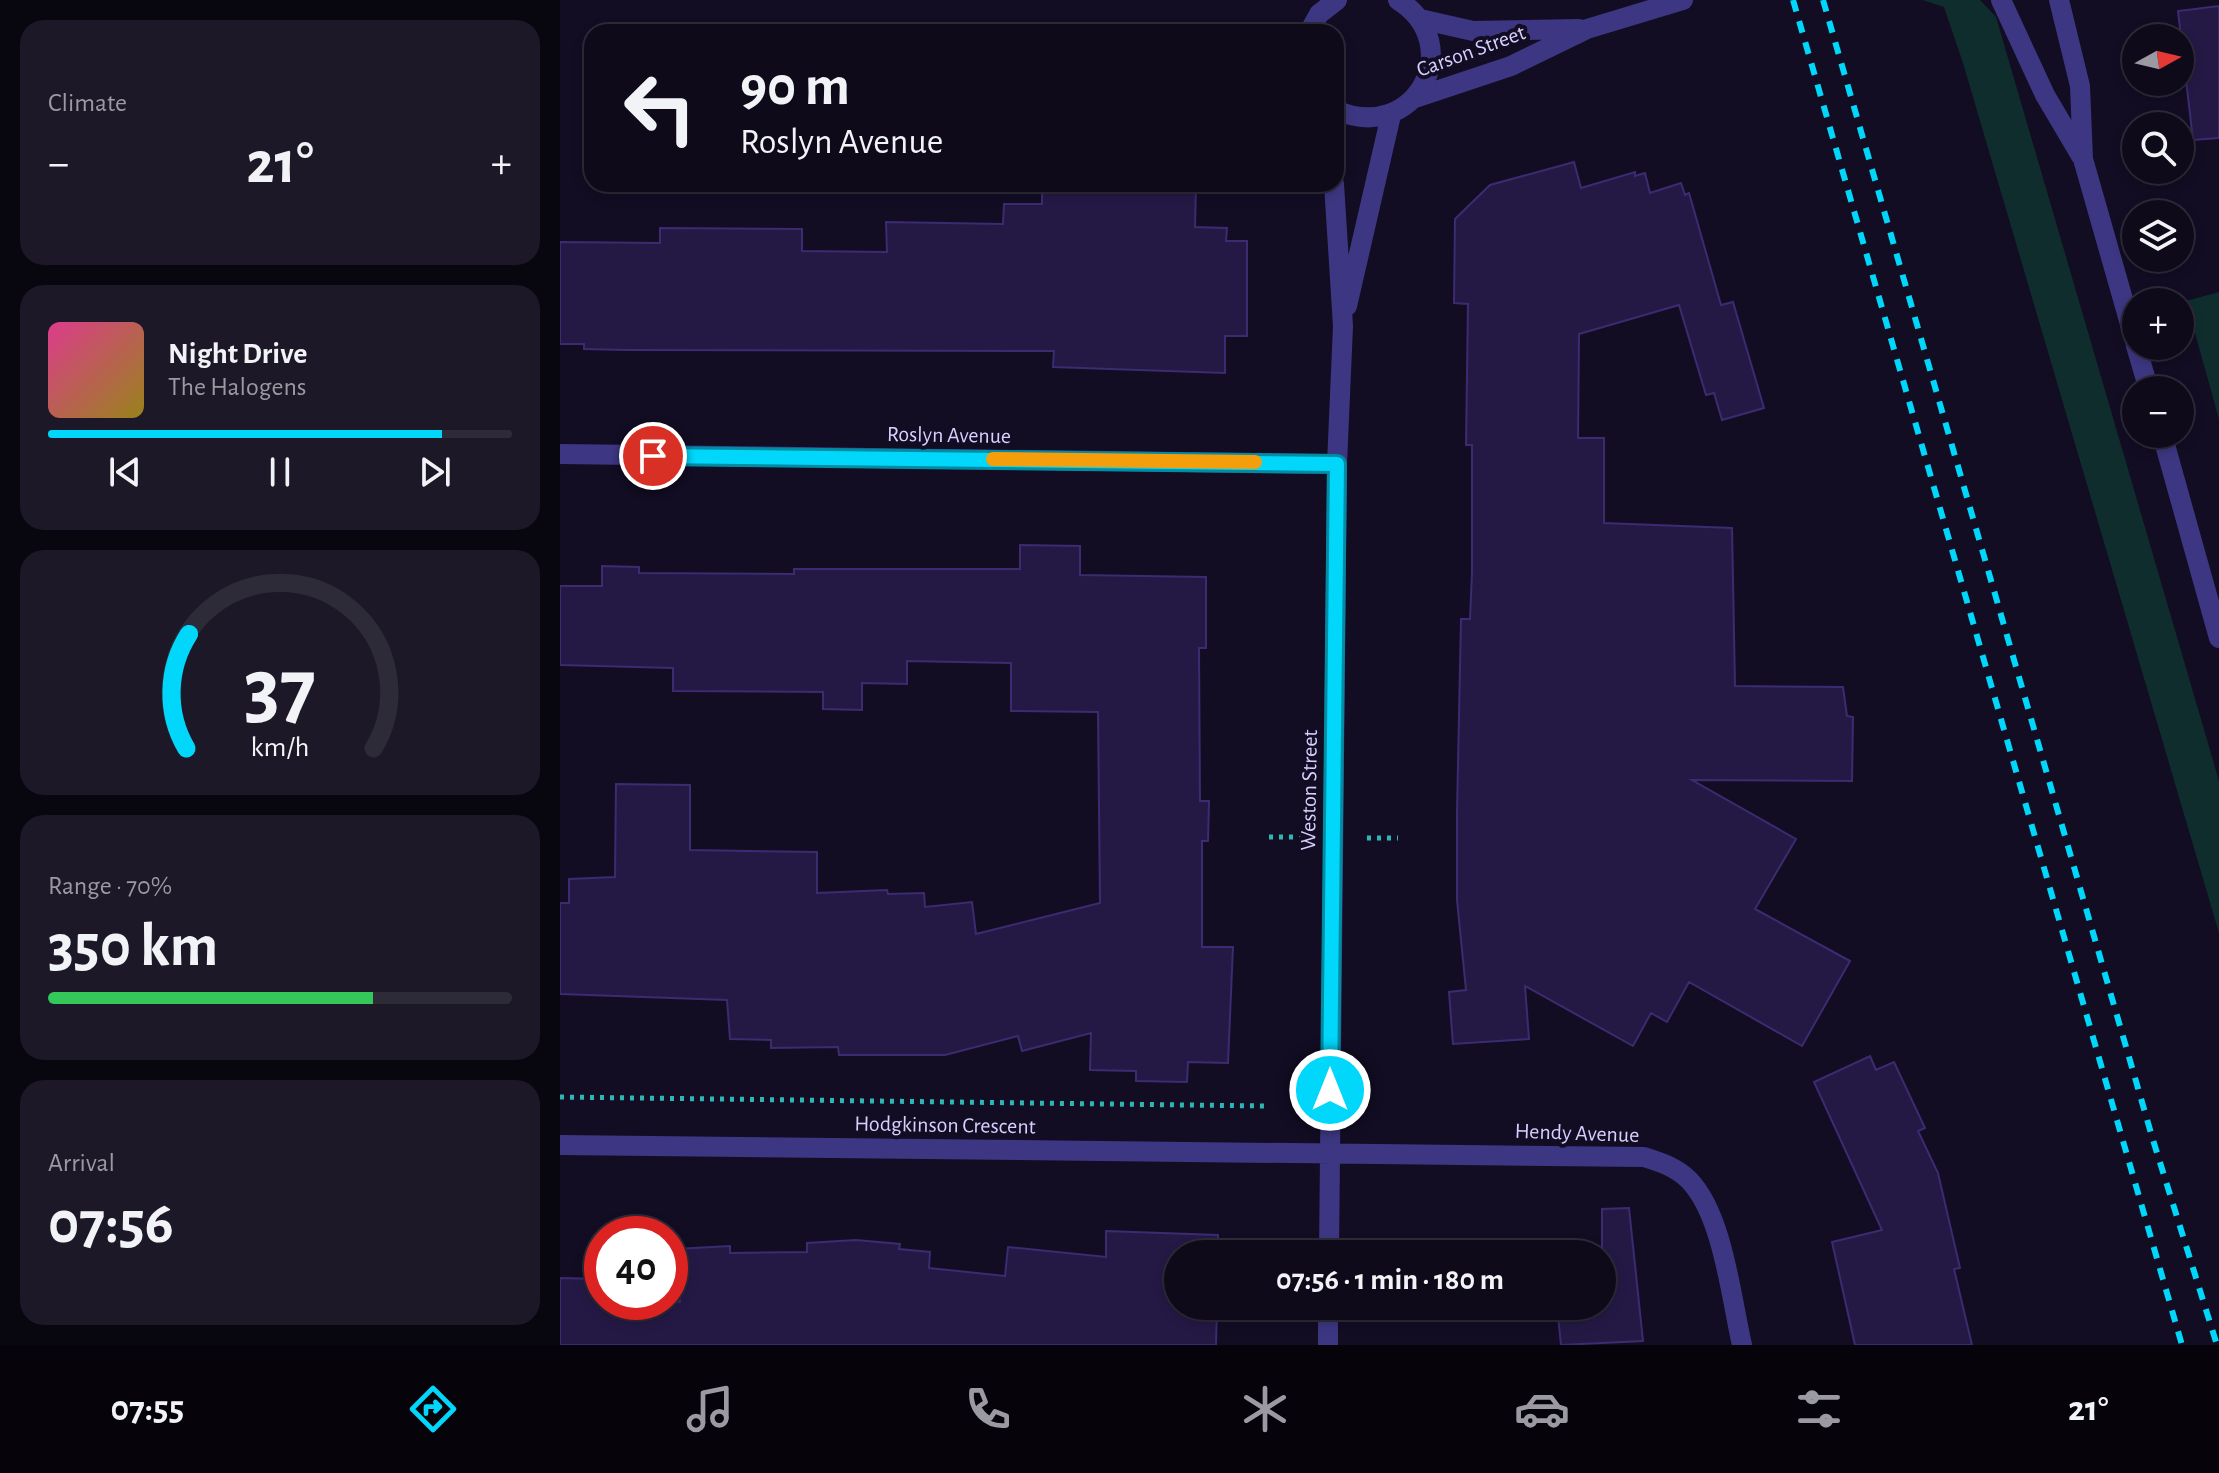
<!DOCTYPE html>
<html lang="en">
<head>
<meta charset="utf-8">
<style>
  :root { --surface:#0e0a1a; --page:#1c1827; --text:#f1f3f6; --muted:#9b9aa2; --line:#2e2b39; --accent:#00d7fb }
  body { margin:0; font-family:"Alegreya Sans",sans-serif; background:var(--page); color:var(--text); height:100vh; display:flex; flex-direction:column; font-size:30px; white-space:nowrap }
  * { box-sizing:border-box; margin:0 }
  p { font-size:26px; color:var(--muted) }
  .icon { flex:none; width:44px; height:44px; fill:none; stroke:currentColor; stroke-width:2; stroke-linecap:round; stroke-linejoin:round }
  .map { position:relative; flex:1; overflow:hidden }
  .drawer { display:flex; flex-direction:column; gap:20px; padding:20px; background:#08060e; width:560px }
  .drawer>* { flex:none }
  .hud { position:absolute; left:24px; top:24px; width:760px; height:168px; border-radius:24px; box-shadow:0 4px 12px #0003,0 0 0 2px var(--line); background:#0e0a1a; color:var(--text); overflow:hidden }
  .needle { width:52px; rotate:82deg }
  .tools { position:absolute; left:1562px; top:24px; display:grid; gap:16px }
  .tools a { display:grid; place-items:center; width:72px; height:72px; border-radius:50%; background:var(--surface); box-shadow:0 4px 12px #0003,0 0 0 2px var(--line); font-size:40px }
  .speed { position:absolute; left:24px; top:1216px; display:flex; gap:16px; font-size:40px; font-weight:700; text-align:center }
  .speed>* { display:grid; place-content:center; width:104px; height:104px; border-radius:50%; background:var(--surface); box-shadow:0 4px 12px #0003,0 0 0 2px var(--line); line-height:1 }
  .speed .limit { border:12px solid #d22; background:#fff; color:#111 }
  .pin { position:absolute; display:grid; place-items:center; width:68px; height:68px; color:#fff; margin:-34px; border:4px solid #fff; border-radius:50%; box-shadow:0 2px 8px #0007 }
  .me { position:absolute; width:88px; margin:-44px; rotate:0deg; stroke-linejoin:round; filter:drop-shadow(0 0 6px #0008) }
  .turn { display:flex; align-items:center; gap:28px; height:168px; padding:0 24px; font-size:36px }
  .turn .icon { width:104px; height:104px; stroke-width:2.5 }
  .turn b { display:block; font-size:56px; line-height:68px }
  .big { font-size:60px; font-weight:600; line-height:1.1 }
  .drawer .tile { flex:1; display:flex; flex-direction:column; justify-content:center; gap:12px; min-width:0; padding:0 28px; border-radius:24px; background:var(--page) }
  .drawer .dial { align-items:center; gap:0 }
  .dial svg { height:208px; overflow:visible; fill:none; stroke:var(--line); stroke-width:7; stroke-linecap:round; text-anchor:middle }
  .dial text { fill:var(--text); stroke:none }
  .song { display:flex; align-items:center; gap:24px }
  .cover { width:96px; height:96px; border-radius:12px; background:linear-gradient(135deg,hsl(330 70% 55%),hsl(50 70% 35%)) }
  .played { height:8px; border-radius:4px; background:linear-gradient(90deg,var(--accent) 85%,var(--line) 85%) }
  .keys { display:flex; justify-content:space-around; direction:ltr }
  .heat { display:flex; justify-content:space-between; align-items:center; font-size:44px; direction:ltr }
  .charge { height:12px; border-radius:6px; background:linear-gradient(90deg,#34c759 70%,var(--line) 0) }
  .trip { position:absolute; left:604px; top:1240px; width:452px; height:80px; border-radius:40px; background:var(--surface); box-shadow:0 4px 12px #0003,0 0 0 2px var(--line); font-weight:600; line-height:80px; text-align:center }
  .dock { display:flex; height:128px; justify-content:space-around; align-items:center; background:#06040a; color:var(--muted) }
  .dock .icon { width:56px; height:56px }
  .dock .active { color:var(--accent) }
  .dock b { font-size:36px; color:var(--text) }
  main { display:flex; flex:1; min-height:0 }
  .map>svg:first-child { display:block }
  .green { fill:#102d2e }
  .building { fill:#241945; stroke:#3c2b71; stroke-width:2 }
  .lines { fill:none; stroke-linecap:round; stroke-linejoin:round }
  .path { stroke:#2cb7b5; stroke-width:5; stroke-dasharray:4 6; stroke-linecap:butt }
  .minor { stroke:#3d3783; stroke-width:20 }
  .rail { stroke:#00d7fb; stroke-width:6; stroke-dasharray:12 10; stroke-linecap:butt }
  .route-casing { stroke:#008ca3; stroke-width:20 }
  .route { stroke:#00d7fb; stroke-width:14 }
  .slow { stroke:#f59e0b; stroke-width:14 }
  .labels { text-anchor:middle; dominant-baseline:central; stroke-width:8; stroke-linejoin:round; paint-order:stroke }
  .street-label { font-size:22px; fill:#d7d0ff; stroke:#120d23 }
</style>
</head>
<body>
<main>
<section class="drawer">
<div class="tile"><p>Climate</p>
<div class="heat"><a>−</a><b class="big">21°</b><a>+</a></div>
</div>
<div class="tile">
<div class="song"><i class="cover"></i><div><b>Night Drive</b><p>The Halogens</p></div></div>
<div class="played"></div>
<div class="keys"><svg class="icon" aria-label="previous" viewBox="0 0 24 24"><path d="M18 5L8 12l10 7zM5 5v14"/></svg><svg class="icon" aria-label="pause" viewBox="0 0 24 24"><path d="M8 5v14M16 5v14"/></svg><svg class="icon" aria-label="next" viewBox="0 0 24 24"><path d="M6 5l10 7-10 7zM19 5v14"/></svg></div>
</div>
<div class="tile dial"><svg viewBox="0 0 100 80">
<path d="M14 69A42 42 0 1 1 86 69"/>
<path d="M14 69A42 42 0 0 1 15 25" stroke="#00d7fb"/>
<text x="50" y="56" font-size="32" font-weight="700">37</text>
<text x="50" y="72" font-size="11">km/h</text>
</svg></div>
<div class="tile"><p>Range · 70%</p><b class="big">350 km</b><div class="charge"></div></div>
<div class="tile"><p>Arrival</p><b class="big">07:56</b></div>
</section>
<div class="map">
<svg width="1659" height="1345" viewBox="0 0 1659 1345">
  <rect width="100%" height="100%" fill="#120d23"/>
  <path class="green" d="M1363 0H1420L1436 17 1659 781V933L1403 63 1384 7Z
    M1659 292V419L1626 301Z"/>
  <path class="building" d="M1659 6V138L1633 140 1618 11Z
    M1014 162 1021 188 1075 172V176L1085 173 1090 193 1121 183 1125 195 1129 193 1161 305 1173 302 1204 408 1162 420 1154 393 1146 395 1119 305 1019 334 1018 438H1044V523L1172 528 1175 686 1283 687 1287 716 1293 717 1292 781 1132 780 1236 839 1195 909 1290 961 1242 1046 1129 982 1107 1022 1091 1013 1073 1046 965 986 969 1039 893 1044 889 992 906 990 897 900V813L901 619H910L912 573V445H906L908 304 894 303 895 219 930 185Z
    M482 184H636L635 227 667 228 666 241H687V336H665V373L493 367 494 351 66 350 24 349V344H0V242L100 243V228L242 229V251L327 252 326 222 443 224 444 204H482Z
    M460 545 520 546V575L646 577V648H639L640 801H649L648 841H642V947H673L668 1063 628 1062 627 1082 576 1081V1071L530 1070 531 1033 462 1051 458 1036 385 1055H279L278 1047 211 1048V1040L170 1039 167 1000 0 994V903H9V879L55 877 56 784 130 785V850L257 852V893L327 890 328 894 364 893 365 907 412 902 416 934 540 903 538 712 451 711V663L347 661V684L302 683V710L263 709V692L113 691V668L0 665V586H42V566L79 567V573L234 574V569H460Z
    M1310 1056 1316 1070 1334 1062 1365 1128 1358 1131 1378 1173 1400 1268 1394 1269 1412 1345H1295L1272 1242 1322 1230 1254 1082Z
    M1069 1208 1083 1341 1001 1345 997 1306H1042V1209Z
    M546 1231 658 1235V1254H618V1306H657L656 1345H0V1278L42 1279V1302H120L116 1249 170 1246V1253L247 1252V1243L296 1240 340 1244 339 1249 370 1252 369 1268 445 1276 448 1247 546 1257Z"/>
  <g class="lines">
    <path class="path" d="M709 837H741
      M807 838H838
      M0 1097 705 1106"/>
    <path class="minor" d="M1441 0 1485 95 1521 156
      M1499 0 1520 86 1523 159 1576 345
      M860 19 913 31 1019 29
      M749 32 759 14 777 0
      M855 98 951 66 1027 29 1123 0
      M776 110C854 145 909 45 838 0
      M787 306 831 115
      M1576 346 1589 390
      M1602 434 1659 638
      M0 454 777 464
      M0 1145 1084 1157C1100 1162 1116 1167 1129 1180 1163 1215 1171 1297 1182 1345
      M769 1254 777 464 783 326 774 184
      M768 1345V1306"/>
    <path class="rail" d="M1233 0 1622 1345
      M1263 0 1593 1140 1657 1345"/>
  </g>
  <g class="lines">
    <g class="route-casing">
      <path id="route" d="M93 456 777 464 770 1090"/>
    </g>
    <use href="#route" class="route"/>
    <path class="slow" d="M433 459 695 462"/>
  </g>
  <g class="labels">
    <g class="street-label">
      <text transform="translate(911 51) rotate(-20)">Carson Street</text>
      <text transform="translate(389 435) rotate(1)">Roslyn Avenue</text>
      <text transform="translate(749 790) rotate(-89)">Weston Street</text>
      <text transform="translate(385 1125) rotate(1)">Hodgkinson Crescent</text>
      <text transform="translate(1017 1133) rotate(2)">Hendy Avenue</text>
    </g>
  </g>
</svg>
<div class="tools">
<a><svg class="needle" viewBox="-14 -14 28 28"><path d="M0-13l5 13h-10z" fill="#e53935"/><path d="M0 13l5-13h-10z" fill="#9b9aa2"/></svg></a>
<a><svg class="icon" aria-label="search" viewBox="0 0 24 24"><circle cx="10" cy="10" r="6"/><path d="M15 15l6 6"/></svg></a>
<a><svg class="icon" aria-label="layers" viewBox="0 0 24 24"><path d="M12 4l9 5-9 5-9-5zM3 14l9 5 9-5"/></svg></a>
<a>+</a>
<a>−</a>
</div>
<div class="speed"><div class="limit">40</div></div>
<div class="pin" style="left:93px;top:456px;background:#d93025"><svg class="icon" aria-label="arrive" viewBox="0 0 24 24"><path d="M6 21V4h12l-3 4 3 4H6"/></svg></div>
<svg class="me" style="left:770px;top:1090px" viewBox="-20 -20 40 40"><circle r="17" fill="#00d7fb" stroke="#fff" stroke-width="3"/><path d="M0-11L8 9 0 5-8 9z" fill="#fff"/></svg>
<div class="trip">07:56 · 1 min · 180 m</div>
<div class="hud">
<div class="turn"><svg class="icon" aria-label="left" viewBox="0 0 24 24"><path d="M17 20v-9H6M10 6l-5 5 5 5"/></svg><div><b>90 m</b>Roslyn Avenue</div></div>
</div>
</div>
</main>
<nav class="dock">
<b>07:55</b>
<svg class="icon active" aria-label="directions" viewBox="0 0 24 24"><path d="M12 3l9 9-9 9-9-9zM9 14v-3h6M13 9l2 2-2 2"/></svg>
<svg class="icon" aria-label="music" viewBox="0 0 24 24"><path d="M9 18V5l10-2v13"/><circle cx="6" cy="18" r="3"/><circle cx="16" cy="16" r="3"/></svg>
<svg class="icon" aria-label="phone" viewBox="0 0 24 24"><path d="M5 4h4l2 5-3 2q2 4 5 5l2-3 5 2v4C11 20 4 13 5 4z"/></svg>
<svg class="icon" aria-label="climate" viewBox="0 0 24 24"><path d="M12 3v18M4 7l16 10M4 17L20 7"/></svg>
<svg class="icon" aria-label="car" viewBox="0 0 24 24"><path d="M5 17H2v-5l4-1 3-4h7l3 4 3 1v5h-3M9 17h6M6 11h13"/><circle cx="7" cy="17" r="2"/><circle cx="17" cy="17" r="2"/></svg>
<svg class="icon" aria-label="filters" viewBox="0 0 24 24"><path d="M4 7h16M4 17h16"/><circle cx="9" cy="7" r="2"/><circle cx="15" cy="17" r="2"/></svg>
<b>21°</b>
</nav>
</body>
</html>
